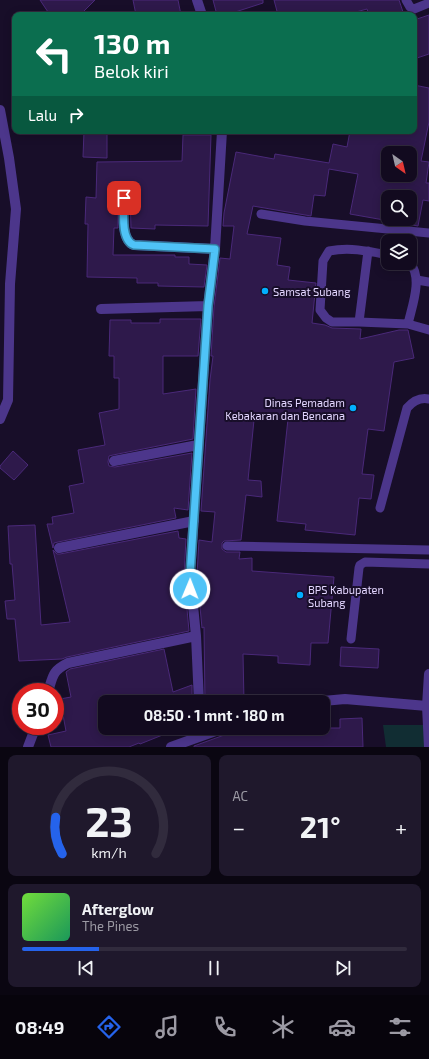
<!DOCTYPE html>
<html lang="id">
<head>
<meta charset="utf-8">
<style>
  :root { --surface:#120a1f; --page:#1f182c; --text:#f1f3f6; --muted:#9c9aa4; --line:#312b3d; --accent:#2563eb }
  body { margin:0; font-family:"Exo 2",sans-serif; background:var(--page); color:var(--text); height:100vh; display:flex; flex-direction:column; font-size:15px; white-space:nowrap }
  * { box-sizing:border-box; margin:0 }
  p { font-size:13px; color:var(--muted) }
  .icon { flex:none; width:22px; height:22px; fill:none; stroke:currentColor; stroke-width:2; stroke-linecap:round; stroke-linejoin:round }
  .map { position:relative; height:747px; overflow:hidden }
  .side { display:flex; flex-direction:column; gap:8px; padding:8px; background:#0a0611; flex:1 }
  .side>* { flex:none }
  .hud { position:absolute; left:12px; top:12px; width:405px; height:122px; border-radius:8px; box-shadow:0 2px 10px #0003,0 0 0 1px var(--line); background:#0b6e4f; color:#fff; overflow:hidden }
  .needle { width:26px; rotate:146deg }
  .controls { position:absolute; left:381px; top:146px; display:grid; gap:8px }
  .controls a { display:grid; place-items:center; width:36px; height:36px; border-radius:8px; background:var(--surface); box-shadow:0 2px 10px #0003,0 0 0 1px var(--line); font-size:20px }
  .speed { position:absolute; left:12px; top:683px; display:flex; gap:8px; font-size:20px; font-weight:700; text-align:center }
  .speed>* { display:grid; place-content:center; width:52px; height:52px; border-radius:50%; background:var(--surface); box-shadow:0 2px 10px #0003,0 0 0 1px var(--line); line-height:1 }
  .speed .limit { border:6px solid #d22; background:#fff; color:#111 }
  .pin { position:absolute; display:grid; place-items:center; width:34px; height:34px; color:#fff; margin:-17px; border-radius:8px; box-shadow:0 2px 6px #0006 }
  .me { position:absolute; width:44px; margin:-22px; rotate:1deg; stroke-linejoin:round; filter:drop-shadow(0 0 3px #0008) }
  .turn { display:flex; align-items:center; gap:14px; height:84px; padding:0 16px; font-size:18px }
  .turn .icon { width:52px; height:52px; stroke-width:2.5 }
  .turn b { display:block; font-size:28px; line-height:34px }
  .then { display:flex; align-items:center; height:38px; padding:0 16px; background:#0003; gap:8px; font-size:15px }
  .big { font-size:30px; font-weight:700; line-height:1.1 }
  .side .card { flex:1; display:flex; flex-direction:column; justify-content:center; gap:6px; min-width:0; padding:0 14px; border-radius:8px; background:var(--page) }
  .side .dial { align-items:center; gap:0 }
  .dial svg { height:104px; overflow:visible; fill:none; stroke:var(--line); stroke-width:7; stroke-linecap:round; text-anchor:middle }
  .dial text { fill:var(--text); stroke:none }
  .song { display:flex; align-items:center; gap:12px }
  .cover { width:48px; height:48px; border-radius:6px; background:linear-gradient(135deg,hsl(100 70% 55%),hsl(150 70% 35%)) }
  .played { height:4px; border-radius:2px; background:linear-gradient(90deg,var(--accent) 20%,var(--line) 20%) }
  .keys { display:flex; justify-content:space-around; direction:ltr }
  .heat { display:flex; justify-content:space-between; align-items:center; font-size:22px; direction:ltr }
  .side .tiles { flex:1; display:grid; gap:8px; grid-template-columns:1fr 1fr }
  .card:last-child { grid-column:span 2 }
  .trip { position:absolute; left:98px; top:695px; width:232px; height:40px; border-radius:8px; background:var(--surface); box-shadow:0 2px 10px #0003,0 0 0 1px var(--line); font-weight:700; line-height:40px; text-align:center }
  .tab-bar { display:flex; height:64px; justify-content:space-around; align-items:center; background:#07040c; color:var(--muted) }
  .tab-bar .icon { width:28px; height:28px }
  .tab-bar .selected { color:var(--accent) }
  .tab-bar b { font-size:18px; color:var(--text) }
  .map>svg:first-child { display:block }
  .green { fill:#112d33 }
  .building { fill:#2e194b; stroke:#4a2979; fill-rule:evenodd }
  .lines { fill:none; stroke-linecap:round; stroke-linejoin:round }
  .service { stroke:#4c368b; stroke-width:9 }
  .minor { stroke:#4c368b; stroke-width:10 }
  .tertiary { stroke:#4c368b; stroke-width:10 }
  .route-casing { stroke:#337fa1; stroke-width:10 }
  .route { stroke:#4fc3f7; stroke-width:7 }
  .poi-dot { fill:#02afff; stroke:#180e29; stroke-width:1.5 }
  .labels { text-anchor:middle; dominant-baseline:central; stroke-width:4; stroke-linejoin:round; paint-order:stroke }
  .poi-label { font-size:11px; fill:#e3d6ff; stroke:#180e29; text-anchor:start }
</style>
</head>
<body>
<div class="map">
<svg width="429" height="747" viewBox="0 0 429 747">
  <rect width="100%" height="100%" fill="#180e29"/>
  <path class="green" d="M383 725H429V747H386Z"/>
  <path class="building" d="M40 0H95L80 15H50Z
    M133 0H178L181 15H136Z
    M213 0H263V3L226 15H217Z
    M274 0H399L404 15H369L367 9 345 15H278Z
    M429 15V54L414 59V20Z
    M414 85 429 88V122L421 161 429 162 426 183H429V201L423 200 418 226 350 214 358 174 329 169 325 196 314 195 311 216 253 206 247 234 281 238 277 265 290 267 288 280 316 283 312 323 325 325 332 328 361 329 360 339 399 330H408L414 358 394 362 384 431 368 429 362 474 374 475 371 499 359 498 355 535 305 530 306 524 277 521 288 419 259 416V420H254L248 480 261 481 262 497 246 495 241 540 224 541 222 543V549L226 552H240L239 559 252 558V571L334 577 328 643H311L310 665 278 663V656L243 654 244 702H205L204 627 202 628 197 575 199 540 212 542 215 512 201 511 210 380 213 356H211L214 307 220 258 230 259 234 226H223L224 213 236 152 274 159 275 154 329 163 333 144 347 147 350 131H414ZM388 153H410V175H388ZM388 197H410V219H388Z
    M84 131H107V158L83 157Z
    M183 135H211L208 226 155 225V229L131 228 130 194 127 191H121L118 197V228H114L113 255H175V257H189V264L207 265 204 287 158 286V283H137V278L87 277 88 224H85L86 197 96 198 97 162 182 161Z
    M160 319H201L198 356H163V394L196 389 193 439 113 455 109 456 108 462 109 466 115 467 192 453 188 510 174 508 176 518 58 542 54 543 53 548 47 524H53L52 517 74 513 69 486 84 483 78 450 105 445 99 413 119 409V378H114V356H109L110 320H131V323H160Z
    M13 451 28 465 14 480 0 468V466Z
    M35 525 41 625 70 622 53 550 57 554H60L178 531 179 538 186 539 184 576 189 631 67 657 62 659 19 661 15 619H7L5 601 15 600 12 564H10L8 526Z
    M341 647 379 649 378 668 340 666Z
    M164 649 173 692 192 685V702H105V728H180L140 744 139 743 129 747H51L48 735 66 731 60 699 71 697 66 672 70 669Z
    M362 718 363 747H194V746L227 734 262 728H340V719Z"/>
  <g class="lines">
    <path class="service" d="M406 0 410 7 414 9 429 3
      M261 214 305 221 429 233
      M388 255C368 251 350 247 329 251L323 261 320 310 326 318 332 322H359L408 324 429 330
      M417 280 429 282
      M359 322 368 251
      M408 324C412 306 423 278 410 263
      M380 508 407 408C413 401 420 397 429 399
      M227 546 429 550
      M351 639 359 568 360 565 365 562 429 564"/>
    <path class="minor" d="M197 0 202 15
      M0 110 9 158 16 209 10 284 8 400 0 419
      M124 197C124 210 120 240 134 245L215 249
      M101 309 208 306
      M114 461 198 445
      M59 548 194 521
      M48 692C53 676 52 671 68 663L196 636
      M199 702 196 636 190 575 208 306 215 249 222 131
      M312 702 345 699 427 706
      M28 747 36 726
      M171 747 224 728"/>
    <path class="tertiary" d="M429 747 427 706 429 674"/>
  </g>
  <g class="lines">
    <g class="route-casing">
      <path id="route" d="M124 198C124 210 120 240 134 245L215 249 208 306 190 575V589"/>
    </g>
    <use href="#route" class="route"/>
  </g>
  <g class="poi-dot">
    <circle cx="265" cy="291" r="4"/>
    <circle cx="353" cy="408" r="4"/>
    <circle cx="300" cy="595" r="4"/>
  </g>
  <g class="labels">
    <g class="poi-label">
      <text x="273" y="291">Samsat Subang</text>
      <text x="345" y="402" text-anchor="end">Dinas Pemadam<tspan x="345" dy="13">Kebakaran dan Bencana</tspan></text>
      <text x="308" y="589">BPS Kabupaten<tspan x="308" dy="13">Subang</tspan></text>
    </g>
  </g>
</svg>
<div class="controls">
<a><svg class="needle" viewBox="-14 -14 28 28"><path d="M0-13l5 13h-10z" fill="#e53935"/><path d="M0 13l5-13h-10z" fill="#9c9aa4"/></svg></a>
<a><svg class="icon" aria-label="search" viewBox="0 0 24 24"><circle cx="10" cy="10" r="6"/><path d="M15 15l6 6"/></svg></a>
<a><svg class="icon" aria-label="layers" viewBox="0 0 24 24"><path d="M12 4l9 5-9 5-9-5zM3 14l9 5 9-5"/></svg></a>
</div>
<div class="speed"><div class="limit">30</div></div>
<div class="pin" style="left:124px;top:198px;background:#d93025"><svg class="icon" aria-label="arrive" viewBox="0 0 24 24"><path d="M6 21V4h12l-3 4 3 4H6"/></svg></div>
<svg class="me" style="left:190px;top:589px" viewBox="-20 -20 40 40"><circle r="17" fill="#4fc3f7" stroke="#fff" stroke-width="3"/><path d="M0-11L8 9 0 5-8 9z" fill="#fff"/></svg>
<div class="trip">08:50 · 1 mnt · 180 m</div>
<div class="hud">
<div class="turn"><svg class="icon" aria-label="left" viewBox="0 0 24 24"><path d="M17 20v-9H6M10 6l-5 5 5 5"/></svg><div><b>130 m</b>Belok kiri</div></div>
<div class="then">Lalu<svg class="icon" aria-label="right" viewBox="0 0 24 24"><path d="M7 20v-9h11M14 6l5 5-5 5"/></svg></div>
</div>
</div>
<section class="side">
<div class="tiles">
<div class="card dial"><svg viewBox="0 0 100 80">
<path d="M14 69A42 42 0 1 1 86 69"/>
<path d="M14 69A42 42 0 0 1 9 41" stroke="#2563eb"/>
<text x="50" y="56" font-size="32" font-weight="700">23</text>
<text x="50" y="72" font-size="11">km/h</text>
</svg></div>
<div class="card"><p>AC</p>
<div class="heat"><a>−</a><b class="big">21°</b><a>+</a></div>
</div>
<div class="card">
<div class="song"><i class="cover"></i><div><b>Afterglow</b><p>The Pines</p></div></div>
<div class="played"></div>
<div class="keys"><svg class="icon" aria-label="previous" viewBox="0 0 24 24"><path d="M18 5L8 12l10 7zM5 5v14"/></svg><svg class="icon" aria-label="pause" viewBox="0 0 24 24"><path d="M8 5v14M16 5v14"/></svg><svg class="icon" aria-label="next" viewBox="0 0 24 24"><path d="M6 5l10 7-10 7zM19 5v14"/></svg></div>
</div>
</div>
</section>
<nav class="tab-bar">
<b>08:49</b>
<svg class="icon selected" aria-label="directions" viewBox="0 0 24 24"><path d="M12 3l9 9-9 9-9-9zM9 14v-3h6M13 9l2 2-2 2"/></svg>
<svg class="icon" aria-label="music" viewBox="0 0 24 24"><path d="M9 18V5l10-2v13"/><circle cx="6" cy="18" r="3"/><circle cx="16" cy="16" r="3"/></svg>
<svg class="icon" aria-label="phone" viewBox="0 0 24 24"><path d="M5 4h4l2 5-3 2q2 4 5 5l2-3 5 2v4C11 20 4 13 5 4z"/></svg>
<svg class="icon" aria-label="climate" viewBox="0 0 24 24"><path d="M12 3v18M4 7l16 10M4 17L20 7"/></svg>
<svg class="icon" aria-label="car" viewBox="0 0 24 24"><path d="M5 17H2v-5l4-1 3-4h7l3 4 3 1v5h-3M9 17h6M6 11h13"/><circle cx="7" cy="17" r="2"/><circle cx="17" cy="17" r="2"/></svg>
<svg class="icon" aria-label="filters" viewBox="0 0 24 24"><path d="M4 7h16M4 17h16"/><circle cx="9" cy="7" r="2"/><circle cx="15" cy="17" r="2"/></svg>
</nav>
</body>
</html>
